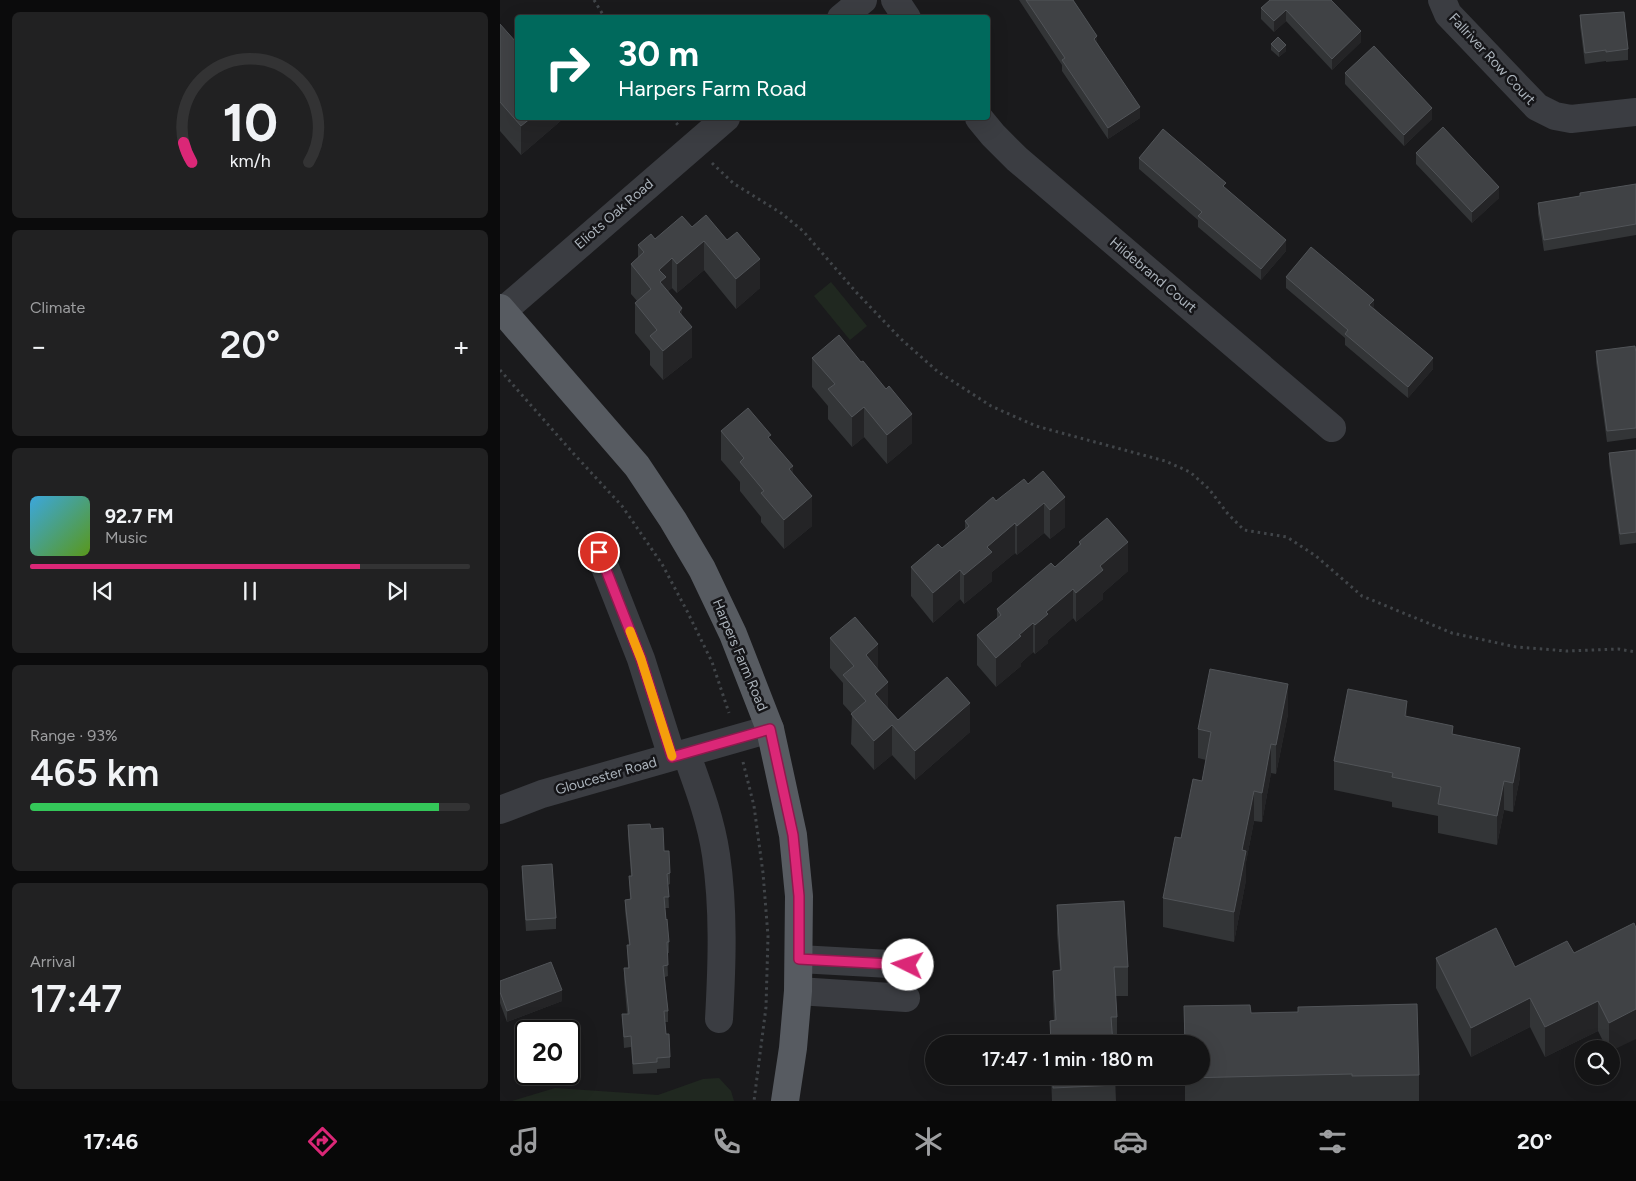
<!DOCTYPE html>
<html lang="en">
<head>
<meta charset="utf-8">
<style>
  :root { --surface:#141415; --page:#212122; --text:#f1f3f6; --muted:#9d9ea0; --line:#333334; --accent:#db2777 }
  body { margin:0; font-family:Figtree,sans-serif; background:var(--page); color:var(--text); height:100vh; display:flex; flex-direction:column; font-size:19px; white-space:nowrap }
  * { box-sizing:border-box; margin:0 }
  p { font-size:16px; color:var(--muted) }
  .icon { flex:none; width:28px; height:28px; fill:none; stroke:currentColor; stroke-width:2; stroke-linecap:round; stroke-linejoin:round }
  .map { position:relative; flex:1; overflow:hidden }
  .side { display:flex; flex-direction:column; gap:12px; padding:12px; background:#0b0b0c; width:500px }
  .side>* { flex:none }
  .banner { position:absolute; left:15px; top:15px; width:475px; height:105px; border-radius:5px; box-shadow:0 5px 20px #0002,0 0 0 1px var(--line); background:#00695c; color:#fff; overflow:hidden }
  .fabs { position:absolute; left:1075px; top:1040px; display:grid; gap:10px }
  .fabs a { display:grid; place-items:center; width:45px; height:45px; border-radius:50%; background:var(--surface); box-shadow:0 5px 20px #0002,0 0 0 1px var(--line); font-size:25px }
  .speed { position:absolute; left:15px; top:1020px; display:flex; gap:10px; font-size:25px; font-weight:700; text-align:center }
  .speed>* { display:grid; place-content:center; width:65px; height:65px; border-radius:50%; background:var(--surface); box-shadow:0 5px 20px #0002,0 0 0 1px var(--line); line-height:1 }
  .speed .limit { border:2px solid #111; border-radius:8px; background:#fff; color:#111 }
  .pin { position:absolute; display:grid; place-items:center; width:42px; height:42px; color:#fff; margin:-21px; border:2px solid #fff; border-radius:50%; box-shadow:0 1px 5px #0007 }
  .me { position:absolute; width:55px; margin:-28px; rotate:274deg; stroke-linejoin:round; filter:drop-shadow(0 0 4px #0008) }
  .turn { display:flex; align-items:center; gap:18px; height:105px; padding:0 20px; font-size:22px }
  .turn .icon { width:65px; height:65px; stroke-width:2.5 }
  .turn b { display:block; font-size:35px; line-height:42px }
  .big { font-size:38px; font-weight:600; line-height:1.1 }
  .side .tile { flex:1; display:flex; flex-direction:column; justify-content:center; gap:8px; min-width:0; padding:0 18px; border-radius:8px; background:var(--page) }
  .side .dial { align-items:center; gap:0 }
  .dial svg { height:130px; overflow:visible; fill:none; stroke:var(--line); stroke-width:7; stroke-linecap:round; text-anchor:middle }
  .dial text { fill:var(--text); stroke:none }
  .song { display:flex; align-items:center; gap:15px }
  .cover { width:60px; height:60px; border-radius:8px; background:linear-gradient(135deg,hsl(200 70% 55%),hsl(90 70% 35%)) }
  .played { height:5px; border-radius:2px; background:linear-gradient(90deg,var(--accent) 75%,var(--line) 75%) }
  .keys { display:flex; justify-content:space-around; direction:ltr }
  .heat { display:flex; justify-content:space-between; align-items:center; font-size:28px; direction:ltr }
  .charge { height:8px; border-radius:4px; background:linear-gradient(90deg,#34c759 93%,var(--line) 0) }
  .trip { position:absolute; left:425px; top:1035px; width:285px; height:50px; border-radius:25px; background:var(--surface); box-shadow:0 5px 20px #0002,0 0 0 1px var(--line); font-weight:600; line-height:50px; text-align:center }
  .menu { display:flex; height:80px; justify-content:space-around; align-items:center; background:#080808; color:var(--muted) }
  .menu .icon { width:35px; height:35px }
  .menu .on { color:var(--accent) }
  .menu b { font-size:22px; color:var(--text) }
  main { display:flex; flex:1; min-height:0 }
  .map>svg:first-child { display:block }
  .green { fill:#202820 }
  .lines { fill:none; stroke-linecap:round; stroke-linejoin:round }
  .path { stroke:#414549; stroke-width:3; stroke-dasharray:2.5 4; stroke-linecap:butt }
  .minor { stroke:#3b3d42; stroke-width:28 }
  .major { stroke:#575b61; stroke-width:28 }
  .wall { fill:#333537 }
  .shaded-wall { fill:#242426 }
  .building { fill:#404245; stroke:#515458 }
  .route-casing { stroke:#8e194d; stroke-width:12 }
  .route { stroke:#db2777; stroke-width:9 }
  .slow { stroke:#f59e0b; stroke-width:9 }
  .labels { text-anchor:middle; dominant-baseline:central; stroke-width:5; stroke-linejoin:round; paint-order:stroke }
  .street-label { font-size:14px; fill:#acb4bc; stroke:#151518 }
</style>
</head>
<body>
<main>
<section class="side">
<div class="tile dial"><svg viewBox="0 0 100 80">
<path d="M14 69A42 42 0 1 1 86 69"/>
<path d="M14 69A42 42 0 0 1 9 57" stroke="#db2777"/>
<text x="50" y="56" font-size="32" font-weight="700">10</text>
<text x="50" y="72" font-size="11">km/h</text>
</svg></div>
<div class="tile"><p>Climate</p>
<div class="heat"><a>−</a><b class="big">20°</b><a>+</a></div>
</div>
<div class="tile">
<div class="song"><i class="cover"></i><div><b>92.7 FM</b><p>Music</p></div></div>
<div class="played"></div>
<div class="keys"><svg class="icon" aria-label="previous" viewBox="0 0 24 24"><path d="M18 5L8 12l10 7zM5 5v14"/></svg><svg class="icon" aria-label="pause" viewBox="0 0 24 24"><path d="M8 5v14M16 5v14"/></svg><svg class="icon" aria-label="next" viewBox="0 0 24 24"><path d="M6 5l10 7-10 7zM19 5v14"/></svg></div>
</div>
<div class="tile"><p>Range · 93%</p><b class="big">465 km</b><div class="charge"></div></div>
<div class="tile"><p>Arrival</p><b class="big">17:47</b></div>
</section>
<div class="map">
<svg width="1136" height="1101" viewBox="0 0 1136 1101">
  <rect width="100%" height="100%" fill="#1a1a1c"/>
  <path class="green" d="M331 282 367 326 350 340 314 296Z
    M219 1078 231 1091 234 1101H12L55 1088 158 1095 203 1079Z"/>
  <g class="lines">
    <path class="path" d="M94 0 105 18
      M172 118 178 125
      M212 163 233 183 281 213 303 231 356 292 401 339 437 371 491 406 536 426 665 461 690 472 709 489 728 514 744 530 787 537 816 556 862 596 952 633 1016 647 1067 651 1118 649 1136 652
      M0 370 73 453 122 506 162 564 187 611 212 662 229 713
      M243 762 254 806 263 873 268 936 266 1007 254 1101"/>
    <path class="minor" d="M395 0 407 18
      M942 0 948 14 1037 107 1055 116 1071 119 1136 112
      M341 18 363 0
      M479 118 493 135 517 159 832 428
      M3 311 226 118
      M99 552 141 659 172 757
      M186 753C198 786 211 820 216 855 224 909 222 965 219 1019
      M0 810 42 794 270 729
      M299 959 408 965
      M298 991 406 998"/>
    <path class="major" d="M0 308 137 466 173 520 202 569 233 634 270 729 293 835 299 896 298 991 293 1048 285 1101"/>
  </g>
  <path class="wall" d="M519 0H573L640 118 608 139 562 71V65Z
    M770 0 861 42 832 70 786 21 774 32 761 19V8Z
    M1080 15 1128 49V60L1106 62V61L1085 64 1080 26Z
    M0 24 64 118 21 155 0 131Z
    M771 44 786 51 779 57 771 50Z
    M845 73 932 119 904 146 845 84Z
    M916 153 999 198 972 223 916 164Z
    M639 158 726 189 786 251 761 280 698 227V220L639 169Z
    M1136 184V235L1044 251 1038 214V203L1080 196V193Z
    M192 227 260 288 236 309 204 270 177 293 172 288 168 291 182 316 192 357 163 380 150 365V351L135 333V303L137 301 131 294V264L138 258V245Z
    M786 277 874 308 933 369 908 398 845 345V338L786 288Z
    M1096 351 1136 353V438L1107 442 1096 362Z
    M312 358 412 443 387 464 364 437 352 447 328 419V406L312 387Z
    M221 431 271 441 293 474 312 526 284 549 261 522V517L240 491V482L221 460Z
    M1136 450V543L1120 545 1109 464V453Z
    M528 484 565 527 550 539 544 533 517 555 515 553 492 572V581L464 604 460 599 433 623 411 596V567L442 548 465 529V521L496 501Z
    M579 542 628 571 603 593V599L576 622 573 618 548 640V643L535 654 533 652 521 663V666L496 687 477 665V635L497 618V609L555 567 579 545Z
    M330 638 378 670 388 709 398 720 470 732 415 780 392 755 374 770 351 744 352 714 343 704V683L330 668Z
    M788 714 776 774 771 773 762 822 754 821 746 862V880L734 942 663 927V898L681 838 702 781 706 760 698 758V729Z
    M907 717 953 734 1020 777 1013 812 1004 810 997 845 938 833V816L892 807V802L834 790V761Z
    M128 825 151 829 164 851 170 873V884L168 885 169 908H165L169 942V953H167L168 976 165 977 168 1011V1022H165L166 1034 170 1057V1068L157 1069V1073L133 1074 131 1047 124 1048 122 1014H127L124 979V968H128L127 945H129L125 911V900L130 899 129 876H131L128 836Z
    M22 866 56 918V929L26 931 22 877Z
    M557 905 628 967V996H616L617 1017V1044H550V1021L554 1020 553 1000V971L560 970 557 934Z
    M1134 923 1111 1049H1107L1098 1031 1045 1057 1030 1027 971 1057 936 988V958L1015 967 1074 953Z
    M0 981 62 1001 7 1022 0 1003Z
    M684 1006 751 1013 919 1075V1101H685V1076H701V1044H684Z
    M551 1076H615L616 1101H552Z"/>
  <path class="shaded-wall" d="M786 10V21L774 32V21Z
    M861 31V42L832 70V59Z
    M597 36V47L594 39Z
    M786 45V51L779 57V52Z
    M640 107V118L608 139V128Z
    M932 108V119L904 146V135Z
    M31 118H64L21 155V126Z
    M999 187V198L972 223V212Z
    M786 240V251L761 280V269Z
    M204 241V270L177 293V264Z
    M172 258V288L166 293 160 311 159 270Z
    M260 259V288L236 309V279Z
    M874 300V311L869 305Z
    M182 308V335L192 327V357L163 380V351L179 312Z
    M933 358V369L908 398V387Z
    M364 407V437L352 447V417Z
    M412 414V443L387 464V435Z
    M293 466V495L289 469Z
    M312 496V526L284 549V520Z
    M565 497V527L550 539V510Z
    M544 503V533L517 555V526Z
    M515 523V553L492 572V581L464 604V575L487 547Z
    M628 542V571L603 593V599L576 622V593L600 566Z
    M460 570V599L433 623V593Z
    M573 589V618L548 640V643L535 654V625L546 612Z
    M533 623V652L521 663V666L496 687V658L519 635Z
    M378 644V674L366 655Z
    M388 682V711L375 694Z
    M788 684V714L776 774V745Z
    M907 701V731L905 716Z
    M470 703V732L415 780V751Z
    M392 725V755L374 770V741Z
    M771 744V773L762 822V793Z
    M1020 748V777L1013 812V783Z
    M1004 781V810L997 845V816Z
    M754 791V821L746 862V880L734 942V912L742 850Z
    M62 990V1001L7 1022V1011Z
    M1030 998V1027L971 1057V1028Z
    M1098 1001V1031L1045 1057V1027Z
    M1136 1009V1039L1111 1051V1049H1109V1023Z"/>
  <path class="building" d="M526 0H573L597 36 594 39 640 107 608 128 562 60 565 58Z
    M770 0H831L861 31 832 59 786 10 774 21 761 8Z
    M1124 12 1128 49 1106 52V50L1085 53 1080 15Z
    M0 24 16 42 18 41V118H31L21 126 0 102Z
    M778 37 786 45 779 52 771 44Z
    M874 46 932 108 904 135 845 73Z
    M943 127 999 187 972 212 916 153Z
    M663 129 726 183 723 186 786 240 761 269 698 216 702 212 639 158Z
    M1136 184V224L1044 240 1038 203 1080 196V193Z
    M206 215 227 240 237 232 260 259 236 279 204 241 177 264 172 258 159 270 166 277 160 282 182 308 179 312 192 327 163 351 150 336 157 330 135 303 151 289 131 264 144 252 138 245 151 234 155 239 182 216 192 227Z
    M811 247 874 300 869 305 933 358 908 387 845 334 848 330 786 277Z
    M339 335 361 362 363 361 386 389 389 386 412 414 387 435 364 407 352 417 328 389 335 384 312 358Z
    M1135 346 1136 353V428L1107 431 1096 351Z
    M248 408 271 435 268 437 293 466 289 469 312 496 284 520 261 493 264 491 240 462 244 458 221 431Z
    M1136 450V532L1120 534 1109 453Z
    M543 471 565 497 550 510 544 503 517 526 515 523 487 547 492 552 464 575 460 570 433 593 411 567 438 544 442 548 469 526 465 521 493 497 496 501 524 479 528 484Z
    M607 518 628 542 600 566 603 570 576 593 573 589 546 612 548 614 535 625 533 623 519 635 521 636 496 658 477 635 501 615 497 609 551 563 555 567 581 544 579 542Z
    M355 617 378 644 366 655 388 682 375 694 398 720 447 677 470 703 415 751 392 725 374 741 351 714 366 701 343 675 354 666 330 638Z
    M710 669 788 684 776 745 771 744 762 793 754 791 742 850 746 851 734 912 663 898 675 837 681 838 693 779 702 781 711 732 698 729Z
    M848 689 907 701 905 716 953 726 952 734 1020 748 1013 783 1004 781 997 816 938 804 941 787 892 777 893 773 834 761Z
    M150 824 151 829 163 828 164 851H169L170 873 167 874 169 897H164L166 920 167 919 169 942H167L168 965 163 966 168 1011H164L166 1034H169L170 1057 157 1058V1062L133 1064 131 1036 124 1037 122 1014H129L124 968H129L127 945H130L125 900 131 899 129 876H132L128 825Z
    M52 864 56 918 26 920 22 866Z
    M624 901 628 967H614L617 1017H611L613 1044H551L550 1021 556 1020 553 971 561 970 557 905Z
    M1134 923 1136 928V1009L1109 1023 1098 1001 1045 1027 1030 998 971 1028 936 958 996 928 1015 967 1067 941 1074 953Z
    M51 962 62 990 7 1011 0 992V981Z
    M917 1004 919 1075 852 1076V1074L685 1078V1076H701V1044H685L684 1006 750 1005 751 1013 798 1012V1007Z
    M553 1076H615L616 1085 553 1088Z"/>
  <g class="lines">
    <g class="route-casing">
      <path id="route" d="M99 552 141 659 172 757 270 729 293 835 299 896V959L408 965"/>
    </g>
    <use href="#route" class="route"/>
    <path class="slow" d="M130 631 141 659 172 756"/>
  </g>
  <g class="labels">
    <g class="street-label">
      <text transform="translate(992 59) rotate(47)">Fallriver Row Court</text>
      <text transform="translate(114 214) rotate(-41)">Eliots Oak Road</text>
      <text transform="translate(653 275) rotate(40)">Hildebrand Court</text>
      <text transform="translate(240 655) rotate(67)">Harpers Farm Road</text>
      <text transform="translate(106 776) rotate(-16)">Gloucester Road</text>
    </g>
  </g>
</svg>
<div class="fabs">
<a><svg class="icon" aria-label="search" viewBox="0 0 24 24"><circle cx="10" cy="10" r="6"/><path d="M15 15l6 6"/></svg></a>
</div>
<div class="speed"><div class="limit">20</div></div>
<div class="pin" style="left:99px;top:552px;background:#d93025"><svg class="icon" aria-label="arrive" viewBox="0 0 24 24"><path d="M6 21V4h12l-3 4 3 4H6"/></svg></div>
<svg class="me" style="left:408px;top:965px" viewBox="-20 -20 40 40"><circle r="19" fill="#fff"/><path d="M0-13L10 11 0 6-10 11z" fill="#db2777"/></svg>
<div class="trip">17:47 · 1 min · 180 m</div>
<div class="banner">
<div class="turn"><svg class="icon" aria-label="right" viewBox="0 0 24 24"><path d="M7 20v-9h11M14 6l5 5-5 5"/></svg><div><b>30 m</b>Harpers Farm Road</div></div>
</div>
</div>
</main>
<nav class="menu">
<b>17:46</b>
<svg class="icon on" aria-label="directions" viewBox="0 0 24 24"><path d="M12 3l9 9-9 9-9-9zM9 14v-3h6M13 9l2 2-2 2"/></svg>
<svg class="icon" aria-label="music" viewBox="0 0 24 24"><path d="M9 18V5l10-2v13"/><circle cx="6" cy="18" r="3"/><circle cx="16" cy="16" r="3"/></svg>
<svg class="icon" aria-label="phone" viewBox="0 0 24 24"><path d="M5 4h4l2 5-3 2q2 4 5 5l2-3 5 2v4C11 20 4 13 5 4z"/></svg>
<svg class="icon" aria-label="climate" viewBox="0 0 24 24"><path d="M12 3v18M4 7l16 10M4 17L20 7"/></svg>
<svg class="icon" aria-label="car" viewBox="0 0 24 24"><path d="M5 17H2v-5l4-1 3-4h7l3 4 3 1v5h-3M9 17h6M6 11h13"/><circle cx="7" cy="17" r="2"/><circle cx="17" cy="17" r="2"/></svg>
<svg class="icon" aria-label="filters" viewBox="0 0 24 24"><path d="M4 7h16M4 17h16"/><circle cx="9" cy="7" r="2"/><circle cx="15" cy="17" r="2"/></svg>
<b>20°</b>
</nav>
</body>
</html>
